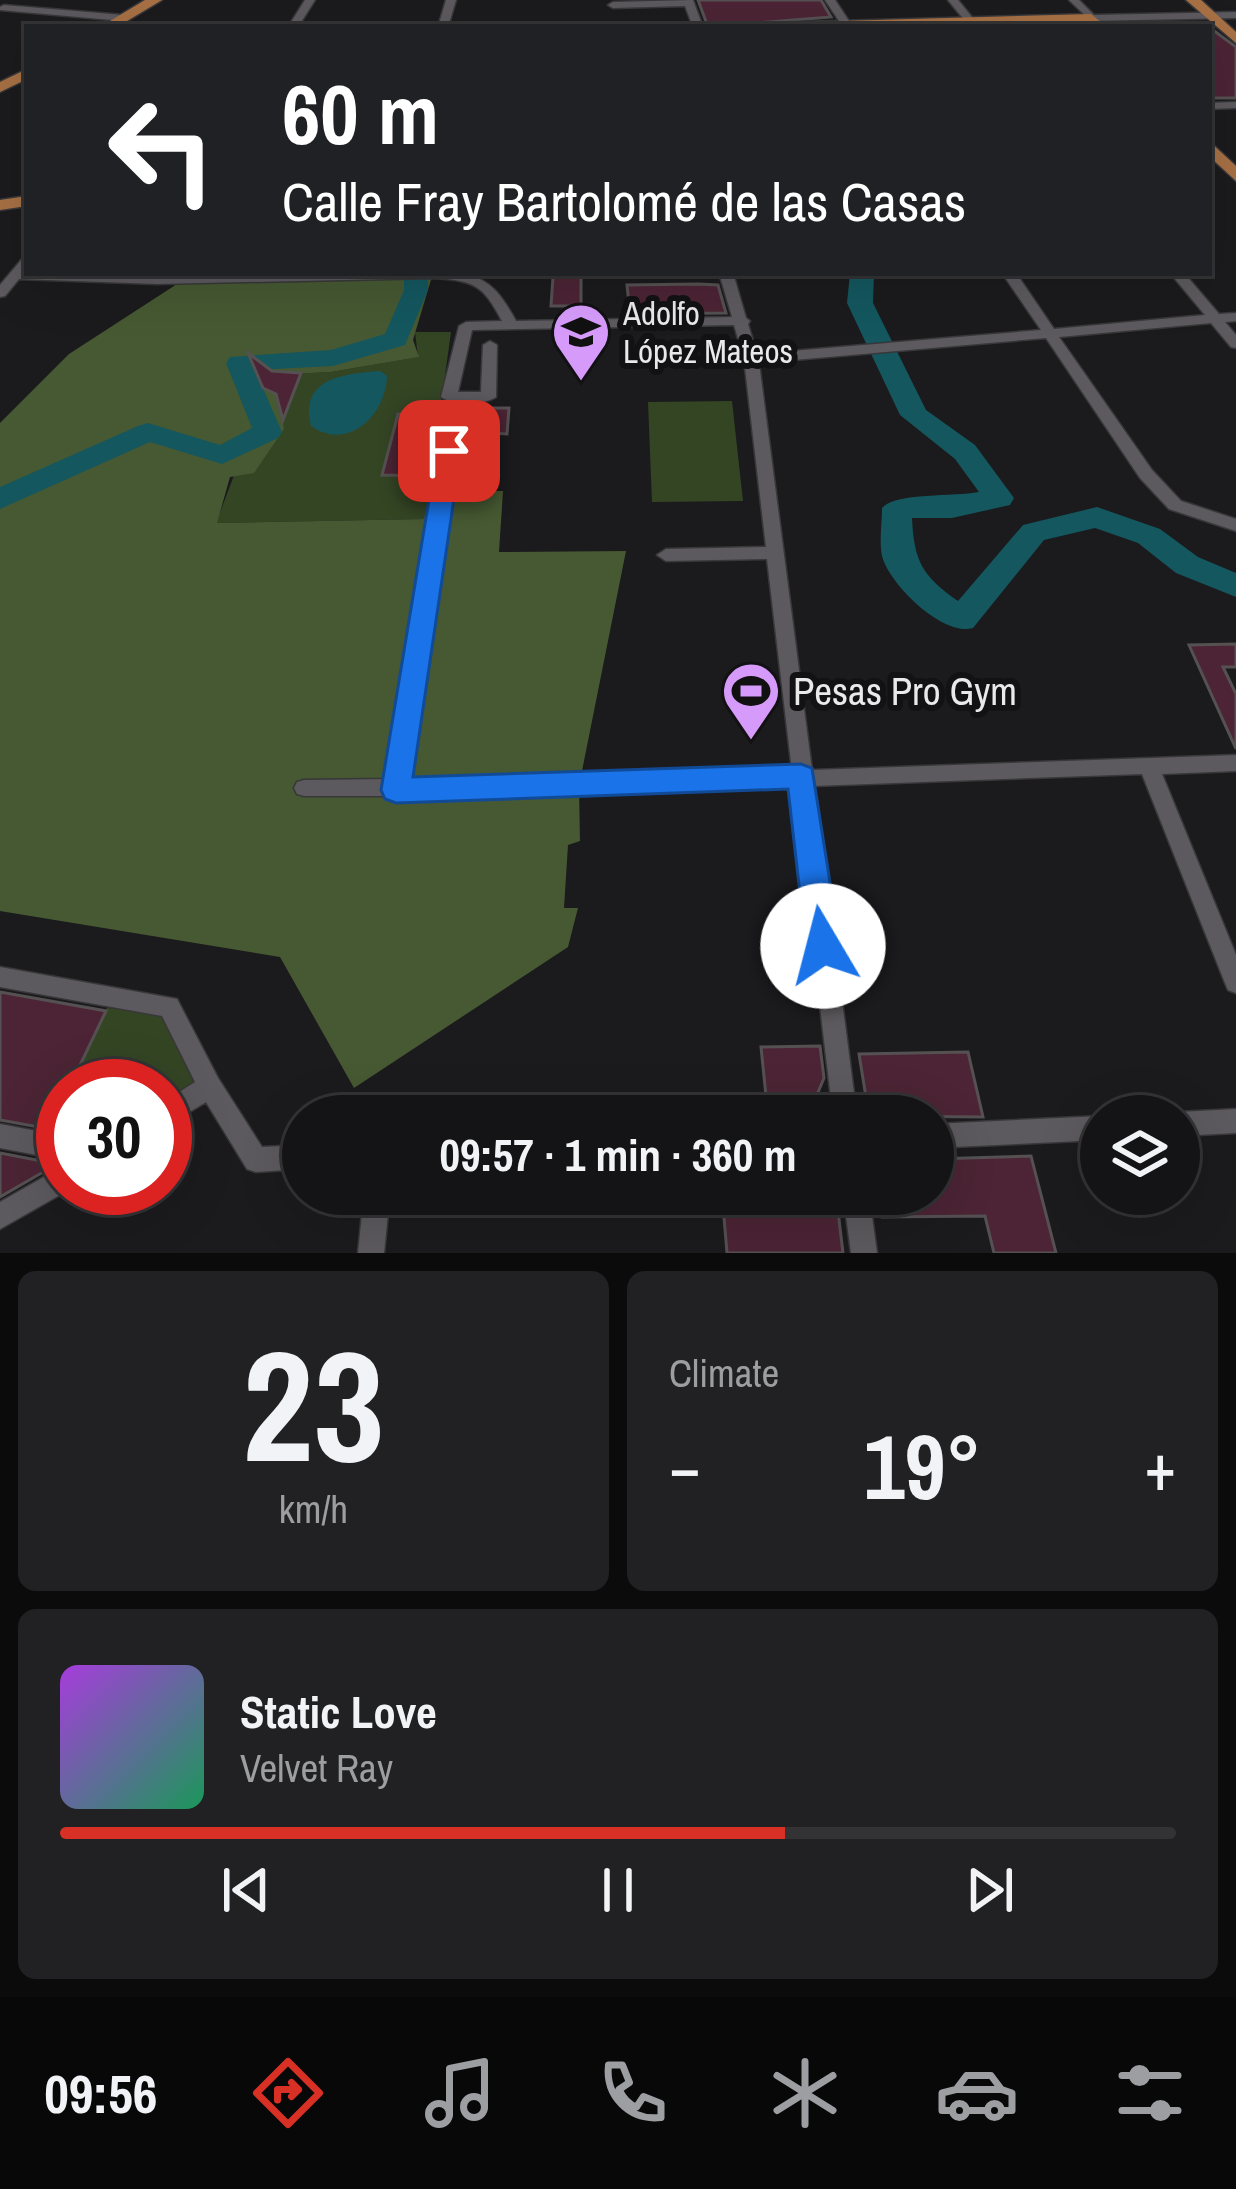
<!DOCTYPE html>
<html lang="en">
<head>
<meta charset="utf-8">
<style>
  :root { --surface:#141416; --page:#212123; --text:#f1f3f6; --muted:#9d9ea1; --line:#333335; --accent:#d93025 }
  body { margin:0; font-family:"Archivo Narrow",sans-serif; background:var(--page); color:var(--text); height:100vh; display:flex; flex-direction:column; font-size:45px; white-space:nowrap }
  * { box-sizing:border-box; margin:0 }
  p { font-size:39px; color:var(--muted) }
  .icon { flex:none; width:66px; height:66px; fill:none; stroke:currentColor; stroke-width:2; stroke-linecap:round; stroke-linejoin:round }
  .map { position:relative; height:1253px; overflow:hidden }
  .panel { display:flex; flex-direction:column; gap:18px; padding:18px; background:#0b0b0c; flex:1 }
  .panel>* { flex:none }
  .banner { position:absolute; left:24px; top:24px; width:1188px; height:252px; border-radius:0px; box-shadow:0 12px 48px #0002,0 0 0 3px var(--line); background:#202124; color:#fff; overflow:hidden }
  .tools { position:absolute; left:1080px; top:1095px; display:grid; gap:24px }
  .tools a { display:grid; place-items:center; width:120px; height:120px; border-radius:50%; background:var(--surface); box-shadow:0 12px 48px #0002,0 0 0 3px var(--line); font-size:60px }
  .speed { position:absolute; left:36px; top:1059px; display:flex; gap:24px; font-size:60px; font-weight:700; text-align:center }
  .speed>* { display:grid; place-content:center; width:156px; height:156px; border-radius:50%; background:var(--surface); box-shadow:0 12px 48px #0002,0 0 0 3px var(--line); line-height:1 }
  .speed .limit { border:18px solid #d22; background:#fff; color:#111 }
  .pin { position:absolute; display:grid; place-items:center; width:102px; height:102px; color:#fff; margin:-51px; border-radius:24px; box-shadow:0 6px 18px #0006 }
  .me { position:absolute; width:132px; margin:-66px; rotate:352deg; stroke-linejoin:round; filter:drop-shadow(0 0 9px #0008) }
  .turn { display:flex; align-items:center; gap:42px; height:252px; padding:0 60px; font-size:54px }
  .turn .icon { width:156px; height:156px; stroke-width:2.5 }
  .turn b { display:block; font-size:84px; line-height:102px }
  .big { font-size:90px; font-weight:700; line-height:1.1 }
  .panel .widget { flex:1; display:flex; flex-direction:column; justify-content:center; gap:18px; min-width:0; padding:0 42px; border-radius:18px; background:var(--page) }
  .panel .dial { align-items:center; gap:0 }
  .dial b { font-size:156px; line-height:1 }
  .song { display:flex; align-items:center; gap:36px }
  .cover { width:144px; height:144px; border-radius:18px; background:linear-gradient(135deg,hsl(280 70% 55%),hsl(150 70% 35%)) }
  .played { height:12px; border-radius:6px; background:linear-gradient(90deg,var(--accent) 65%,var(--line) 65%) }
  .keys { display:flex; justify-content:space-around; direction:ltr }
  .heat { display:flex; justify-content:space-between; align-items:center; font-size:66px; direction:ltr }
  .panel .tiles { flex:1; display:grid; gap:18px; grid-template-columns:1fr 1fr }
  .widget:last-child { grid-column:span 2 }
  .trip { position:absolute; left:282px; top:1095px; width:672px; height:120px; border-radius:60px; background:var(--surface); box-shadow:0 12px 48px #0002,0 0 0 3px var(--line); font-weight:700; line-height:120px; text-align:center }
  .dock { display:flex; height:192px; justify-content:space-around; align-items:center; background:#080809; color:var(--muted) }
  .dock .icon { width:84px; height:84px }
  .dock .active { color:var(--accent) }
  .dock b { font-size:54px; color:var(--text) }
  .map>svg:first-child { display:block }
  .green { fill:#344524 }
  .forest { fill:#465932 }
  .water { fill:#14575f }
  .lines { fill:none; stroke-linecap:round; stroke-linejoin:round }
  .river { fill:#14575f; fill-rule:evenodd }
  .building { fill:#4c2435; stroke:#555152; stroke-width:3 }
  .minor-casing { stroke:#383739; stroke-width:3 }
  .major-casing { stroke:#383739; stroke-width:3 }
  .minor { fill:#5c5a5e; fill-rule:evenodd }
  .major { fill:#a77044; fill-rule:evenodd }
  .route { fill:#1a73e8; stroke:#114b97; stroke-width:3 }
  .labels { text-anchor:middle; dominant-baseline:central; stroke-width:12; stroke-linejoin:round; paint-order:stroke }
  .far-poi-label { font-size:33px; fill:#e9e8ea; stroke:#121114; text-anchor:start }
  .poi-label { font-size:39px; fill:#e9e8ea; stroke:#121114; text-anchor:start }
</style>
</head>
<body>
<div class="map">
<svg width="1236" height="1253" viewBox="0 0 1236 1253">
  <rect width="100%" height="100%" fill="#1b1a1d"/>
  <path class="green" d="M415 332H451L425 519 216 523 272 375 331 372 418 357Z
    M732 401 743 501 652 502 648 402Z
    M107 1008 165 1011 200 1085 165 1107V1086H70Z"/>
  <path class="forest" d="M194 273H433L413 340 419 357 331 372 273 375 284 429 254 473 230 477 217 523 424 519 430 491H503L499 552 626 551 579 786 580 841 568 845 564 908H578L568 947 354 1088 280 957 0 911V423L69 354Z"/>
  <path class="water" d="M380 371 387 376C386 415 348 452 311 426 299 378 343 374 380 371Z"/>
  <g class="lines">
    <path class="river" d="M404 273H428V290L405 345 333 366 255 370 282 432 278 438 222 464 150 442 0 509V487L138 426 148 423 220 445 252 428 226 363 230 357 331 350 385 334 404 290Z
      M850 273H874L873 303 926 410 975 445 1014 498 1010 505 952 518H912C914 561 922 576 958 601L1023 525 1097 507 1160 529 1198 557 1236 573V597L1176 573 1138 543 1095 528 1044 540 973 628C943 637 889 584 882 556 879 542 882 523 882 508 895 492 955 497 979 492L955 459 900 415 847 303Z"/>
  </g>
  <path class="building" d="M698 0H821L831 17 708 27Z
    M1209 27 1236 47V98H1209Z
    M553 277H581V306H551Z
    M698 284 718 285 726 313 630 314 627 285Z
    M248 353 272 371 301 373 283 420 276 394 263 388Z
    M479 408H509L507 434 490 433 493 452 488 463 493 474 483 482 460 476 471 421Z
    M398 414H441L432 476 382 475Z
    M1236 644V667H1223L1236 694V749L1189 645Z
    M0 992 106 1011 70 1086H63V1101L50 1129 0 1120Z
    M820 1046 824 1078 816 1097 789 1116H768L761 1047Z
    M968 1052 983 1117 869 1116 859 1054Z
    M0 1153 57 1164 0 1197Z
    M1031 1156 1056 1253H994L985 1216 882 1217 878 1194H933V1159Z
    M722 1194H836L843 1253H727Z"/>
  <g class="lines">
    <g class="minor-casing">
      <path id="minor" d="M305 0H315L298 27H288Z
        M446 0H456L448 27H438Z
        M693 0 703 27H693L685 6 613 8 608 5 613 2Z
        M825 0H835L853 27H843Z
        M948 0H958L980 27H970Z
        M1069 0H1079L1094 15 1236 12V18L1091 21Z
        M4 5 123 15 128 18 123 21 0 10V7Z
        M1236 102V108L1209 109V103Z
        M27 258V273L157 276 463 273C492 280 502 296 516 321L732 317 719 273H733L746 318 750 321 748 324 757 354 1041 330 1002 273H1016L1054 329 1205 315 1170 273H1184L1219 314 1236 313V321L1225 322 1236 335V348L1231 347 1211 323 1059 337 1152 470 1181 501 1236 519V531L1169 509 1140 478 1046 338 759 363 812 770 1236 755V771L1162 774 1236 955V993L1228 990 1225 983 1142 774 814 786 857 1116H833L794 787 598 794 404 796 396 799 388 796H304L297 794 294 788 297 782 304 780 388 779 441 450 449 445 457 450 408 779 598 778 792 771 767 559 666 561 657 555 666 549 766 547 744 359 734 325 472 330 458 392H481L483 345 490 341 497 345 496 397C484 405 453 405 441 397L459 326 466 322 502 321C483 285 475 281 435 278L157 284 19 279 5 296 0 297V285L22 259Z
        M0 967 177 999 218 1078 262 1147 303 1145V1169L256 1172 247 1169 206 1102 165 1127V1101L195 1082 162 1016 0 987Z
        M1236 1109V1133L1179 1136V1116H1170L1179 1112Z
        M1101 1116V1140L933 1148V1124Z
        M0 1124 63 1136V1160L0 1148Z
        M63 1166V1188H72L0 1229V1202Z
        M364 1194H390L384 1253H358Z
        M843 1194H869L877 1253H851Z"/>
    </g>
    <g class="major-casing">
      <path id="major" d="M145 0H162L117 27H100Z
        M1186 0H1201L1236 32V43Z
        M1091 14 1107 27H1092L1088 22 760 27 767 23Z
        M27 69V79L0 92V82Z
        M1209 141 1236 166V181L1209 156Z
        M27 196V206L0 210V200Z"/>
    </g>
    <use href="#minor" class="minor"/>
    <use href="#major" class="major"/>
  </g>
  <path class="route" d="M449 443 461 451 413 777 801 764 812 768 840 946 835 957 823 961 811 957 806 946 788 789 396 803 385 799 381 790 437 451Z"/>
  <defs>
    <g id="school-pin" transform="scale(3)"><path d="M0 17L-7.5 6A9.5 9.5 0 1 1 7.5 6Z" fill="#d69bfa" stroke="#121114"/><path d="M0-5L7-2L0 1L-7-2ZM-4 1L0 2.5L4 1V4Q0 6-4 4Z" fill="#111"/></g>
    <g id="stadium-pin" transform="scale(3)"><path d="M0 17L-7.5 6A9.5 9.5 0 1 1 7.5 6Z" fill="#d69bfa" stroke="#121114"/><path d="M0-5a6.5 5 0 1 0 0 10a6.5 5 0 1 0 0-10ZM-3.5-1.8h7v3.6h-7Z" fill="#111"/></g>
  </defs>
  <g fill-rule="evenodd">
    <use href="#school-pin" x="581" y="332"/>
    <use href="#stadium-pin" x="751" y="691"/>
  </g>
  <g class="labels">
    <g class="far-poi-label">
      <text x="623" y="313">Adolfo<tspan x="623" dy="38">López Mateos</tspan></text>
    </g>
    <g class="poi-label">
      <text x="793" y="691">Pesas Pro Gym</text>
    </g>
  </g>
</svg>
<div class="tools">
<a><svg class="icon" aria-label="layers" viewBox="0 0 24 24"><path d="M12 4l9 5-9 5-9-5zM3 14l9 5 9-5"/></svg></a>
</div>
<div class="speed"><div class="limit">30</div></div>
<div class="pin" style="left:449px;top:451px;background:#d93025"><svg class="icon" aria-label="arrive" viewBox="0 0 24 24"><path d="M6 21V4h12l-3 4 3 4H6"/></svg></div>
<svg class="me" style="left:823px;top:946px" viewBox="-20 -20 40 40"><circle r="19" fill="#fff"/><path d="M0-13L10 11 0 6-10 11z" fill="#1a73e8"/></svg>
<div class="trip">09:57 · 1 min · 360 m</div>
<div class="banner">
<div class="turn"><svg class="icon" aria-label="left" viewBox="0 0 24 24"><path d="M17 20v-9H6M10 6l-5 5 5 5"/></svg><div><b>60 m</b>Calle Fray Bartolomé de las Casas</div></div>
</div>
</div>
<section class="panel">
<div class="tiles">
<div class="widget dial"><b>23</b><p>km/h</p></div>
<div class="widget"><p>Climate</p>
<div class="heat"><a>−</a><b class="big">19°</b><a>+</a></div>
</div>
<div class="widget">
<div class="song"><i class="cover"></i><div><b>Static Love</b><p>Velvet Ray</p></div></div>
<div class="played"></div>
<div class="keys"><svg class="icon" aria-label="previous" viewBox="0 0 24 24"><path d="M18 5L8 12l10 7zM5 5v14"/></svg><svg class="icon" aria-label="pause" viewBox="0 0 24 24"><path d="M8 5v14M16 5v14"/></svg><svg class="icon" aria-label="next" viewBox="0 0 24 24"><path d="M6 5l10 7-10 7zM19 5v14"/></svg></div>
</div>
</div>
</section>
<nav class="dock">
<b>09:56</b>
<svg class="icon active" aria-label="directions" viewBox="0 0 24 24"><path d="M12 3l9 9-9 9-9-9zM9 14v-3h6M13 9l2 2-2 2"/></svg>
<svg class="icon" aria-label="music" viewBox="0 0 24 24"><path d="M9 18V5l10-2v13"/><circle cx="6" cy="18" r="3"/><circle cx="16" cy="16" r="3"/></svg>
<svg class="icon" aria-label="phone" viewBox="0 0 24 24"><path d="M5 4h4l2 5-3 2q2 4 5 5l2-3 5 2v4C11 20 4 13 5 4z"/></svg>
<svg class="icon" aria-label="climate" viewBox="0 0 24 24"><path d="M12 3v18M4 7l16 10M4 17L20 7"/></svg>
<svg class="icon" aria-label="car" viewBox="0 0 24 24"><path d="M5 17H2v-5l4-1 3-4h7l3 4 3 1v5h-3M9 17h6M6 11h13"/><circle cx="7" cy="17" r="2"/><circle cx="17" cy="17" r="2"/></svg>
<svg class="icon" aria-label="filters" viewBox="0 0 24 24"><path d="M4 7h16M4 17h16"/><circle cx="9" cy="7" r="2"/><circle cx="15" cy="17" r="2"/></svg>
</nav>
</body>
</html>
